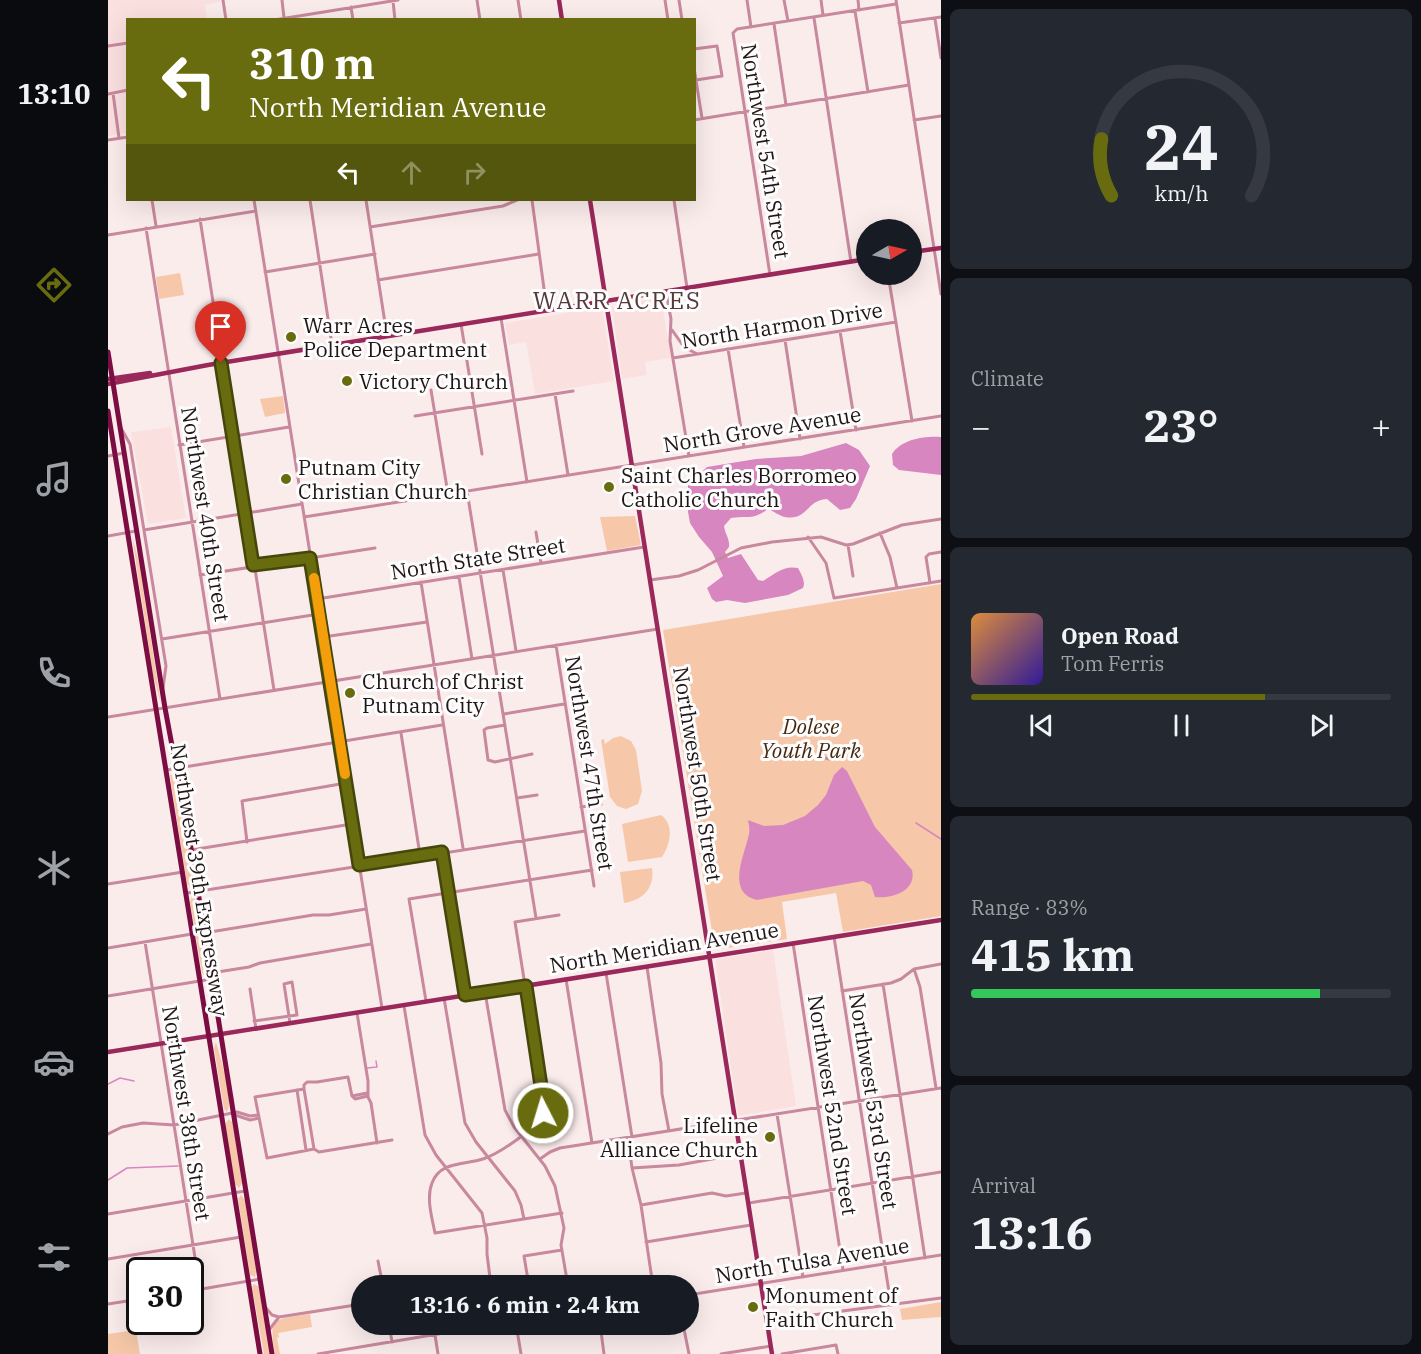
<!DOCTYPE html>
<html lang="en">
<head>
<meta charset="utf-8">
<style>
  :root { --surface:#171b24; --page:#242831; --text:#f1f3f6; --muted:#9ea1a6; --line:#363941; --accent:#686c0f }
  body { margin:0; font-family:"IBM Plex Serif",serif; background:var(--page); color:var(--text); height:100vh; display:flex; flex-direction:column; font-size:22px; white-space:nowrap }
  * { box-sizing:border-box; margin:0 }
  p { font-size:20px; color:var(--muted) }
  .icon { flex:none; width:33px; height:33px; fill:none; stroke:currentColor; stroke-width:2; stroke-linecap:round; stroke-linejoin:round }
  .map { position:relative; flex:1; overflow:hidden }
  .panel { display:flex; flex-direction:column; gap:9px; padding:9px; background:#0d0f14; width:480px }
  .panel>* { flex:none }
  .top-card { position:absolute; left:18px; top:18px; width:570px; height:183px; border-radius:0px; box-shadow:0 6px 24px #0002; background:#686c0f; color:#fff; overflow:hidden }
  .needle { width:39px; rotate:81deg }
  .fabs { position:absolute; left:748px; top:219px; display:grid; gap:12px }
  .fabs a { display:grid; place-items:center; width:66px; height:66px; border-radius:50%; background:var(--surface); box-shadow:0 6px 24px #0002; font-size:30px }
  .speed { position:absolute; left:18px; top:1257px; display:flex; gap:12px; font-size:30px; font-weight:700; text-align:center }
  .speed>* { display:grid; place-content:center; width:78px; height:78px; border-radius:50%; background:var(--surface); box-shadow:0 6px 24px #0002; line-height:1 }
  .speed .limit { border:3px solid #111; border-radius:9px; background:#fff; color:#111 }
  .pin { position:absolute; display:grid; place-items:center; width:51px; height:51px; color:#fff; margin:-62px -26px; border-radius:50% 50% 50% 0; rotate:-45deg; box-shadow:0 0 6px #0007 }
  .pin .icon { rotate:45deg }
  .me { position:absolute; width:66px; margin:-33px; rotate:355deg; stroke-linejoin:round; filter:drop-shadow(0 0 4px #0008) }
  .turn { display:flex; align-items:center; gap:21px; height:126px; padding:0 24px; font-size:27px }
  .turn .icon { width:78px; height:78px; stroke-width:2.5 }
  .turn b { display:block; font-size:42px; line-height:51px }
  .lanes { display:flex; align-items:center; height:57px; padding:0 24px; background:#0003; justify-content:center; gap:30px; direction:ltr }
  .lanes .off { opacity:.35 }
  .big { font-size:45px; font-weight:700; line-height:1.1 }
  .panel .widget { flex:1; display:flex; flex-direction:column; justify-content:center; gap:9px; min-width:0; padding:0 21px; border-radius:9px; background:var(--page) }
  .panel .dial { align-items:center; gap:0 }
  .dial svg { height:156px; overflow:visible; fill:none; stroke:var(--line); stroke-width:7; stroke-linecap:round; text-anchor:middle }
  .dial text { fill:var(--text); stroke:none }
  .song { display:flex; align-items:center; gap:18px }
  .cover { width:72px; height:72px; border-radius:9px; background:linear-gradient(135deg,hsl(30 70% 55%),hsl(250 70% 35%)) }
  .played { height:6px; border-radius:3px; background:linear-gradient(90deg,var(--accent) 70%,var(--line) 70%) }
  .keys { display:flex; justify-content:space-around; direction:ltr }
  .heat { display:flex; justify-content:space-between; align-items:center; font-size:33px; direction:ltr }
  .charge { height:9px; border-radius:4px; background:linear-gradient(90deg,#34c759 83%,var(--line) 0) }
  .trip { position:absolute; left:243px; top:1275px; width:348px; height:60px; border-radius:30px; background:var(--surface); box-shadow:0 6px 24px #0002; font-weight:700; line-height:60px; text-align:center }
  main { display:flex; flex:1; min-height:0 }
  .menu { display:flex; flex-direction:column; width:108px; justify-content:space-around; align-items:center; background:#090b0e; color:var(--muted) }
  .menu .icon { width:42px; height:42px }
  .menu .selected { color:var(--accent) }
  .menu b { font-size:27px; color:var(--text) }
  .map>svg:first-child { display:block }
  .built { fill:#fbe0e0 }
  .green { fill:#f6c8a9 }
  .water { fill:#d886bf }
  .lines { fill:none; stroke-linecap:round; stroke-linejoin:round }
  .stream { stroke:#d886bf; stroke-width:1.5 }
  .minor { stroke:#c8889d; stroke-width:3 }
  .major { stroke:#9a285a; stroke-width:4.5 }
  .highway { stroke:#7b0d43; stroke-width:5 }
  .route-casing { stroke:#44460a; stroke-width:15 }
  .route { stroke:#686c0f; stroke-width:10 }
  .slow { stroke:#f59e0b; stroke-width:10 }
  .poi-dot { fill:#686c0f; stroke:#fdfdfd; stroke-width:2 }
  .labels { text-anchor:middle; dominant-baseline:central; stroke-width:6; stroke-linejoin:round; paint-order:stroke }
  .street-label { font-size:21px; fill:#211516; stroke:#fdfdfd }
  .poi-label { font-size:21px; fill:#211516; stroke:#fdfdfd; text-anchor:start }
  .park-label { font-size:21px; font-style:italic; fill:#47270e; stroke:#fdfdfd }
  .quarter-label { font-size:24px; letter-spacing:1.5px; fill:#563a3b; stroke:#fdfdfd }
</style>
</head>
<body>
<main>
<nav class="menu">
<b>13:10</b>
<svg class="icon selected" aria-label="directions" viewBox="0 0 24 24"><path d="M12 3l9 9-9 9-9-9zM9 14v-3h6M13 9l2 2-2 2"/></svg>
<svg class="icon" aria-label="music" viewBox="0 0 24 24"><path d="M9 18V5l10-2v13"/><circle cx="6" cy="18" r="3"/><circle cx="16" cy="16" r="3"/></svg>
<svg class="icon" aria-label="phone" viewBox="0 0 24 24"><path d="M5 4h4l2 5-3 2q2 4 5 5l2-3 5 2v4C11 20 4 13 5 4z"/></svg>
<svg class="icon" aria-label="climate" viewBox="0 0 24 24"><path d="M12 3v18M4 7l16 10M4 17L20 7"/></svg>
<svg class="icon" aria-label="car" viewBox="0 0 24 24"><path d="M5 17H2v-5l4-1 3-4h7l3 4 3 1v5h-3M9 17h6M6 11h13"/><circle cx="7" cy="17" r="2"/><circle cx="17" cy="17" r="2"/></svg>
<svg class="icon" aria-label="filters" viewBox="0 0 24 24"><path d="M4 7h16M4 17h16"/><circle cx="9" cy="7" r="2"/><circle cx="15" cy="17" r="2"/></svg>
</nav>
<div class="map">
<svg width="833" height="1354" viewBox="0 0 833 1354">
  <rect width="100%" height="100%" fill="#fbecec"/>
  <path class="built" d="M0 0H112V2L97 5 99 19 20 20 19 133 0 136Z
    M553 298 563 358 537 362 539 375 514 379 504 308 506 305Z
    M494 307 506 381 427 394 418 342 401 345 397 323Z
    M63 427 78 518 40 524 23 432Z
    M665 950 688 1106 630 1116 607 959Z"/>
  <path class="green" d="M72 273 76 295 51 299 48 277Z
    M175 396 177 413 157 417 152 399Z
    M527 516 533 545 499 551 492 517Z
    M24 536 31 562 53 704 45 675Z
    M833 584V916L735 932 728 893 674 902 679 939 607 950 555 630Z
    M513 736 523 741 528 750 534 791 530 804 518 809 509 806 502 797 493 740 496 739 497 744 505 738Z
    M65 774 75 814 86 883 85 887 83 888 79 884 63 782 62 775Z
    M553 815C567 825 562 845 554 857L520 862 514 824Z
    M544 868C547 888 535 900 516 903L512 872Z
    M84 896 89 900 101 971 99 976H96L94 973 82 902Z
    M108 1042C112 1055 126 1103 119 1112L116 1109 106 1048Z
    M121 1119 125 1123 134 1183 131 1188 127 1184 117 1124Z
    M133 1195 137 1200 148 1271 147 1277 142 1275 130 1199Z
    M146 1284 151 1287 161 1354H156L144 1287Z
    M833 1302V1317L794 1320 792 1309Z
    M202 1314 204 1327 170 1333 171 1337 169 1338 172 1354H167C160 1315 166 1320 202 1314Z
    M28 1330 32 1354H0V1334Z"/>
  <path class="water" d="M833 437V475L791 470 785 465 784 454C794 439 816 436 833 437Z
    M738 443 751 450 762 466 748 499 742 508 732 510 719 499C698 500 700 521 677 517 671 516 666 511 660 509 643 521 641 515 623 518L616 526C617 534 622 539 621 547L617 552 620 558 633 554 650 580 655 581C666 574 676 565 690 568 693 574 698 581 695 588L680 595 637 603 619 600 608 602 604 599 599 588 615 576 604 552 591 537 582 523 580 512V485L599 467 648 459 693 456Z
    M734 767 739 771 767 827 804 870C809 891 784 899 767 897L763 885 755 881 649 900C617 893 637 854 641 834 642 830 641 825 640 820L656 826 675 825 697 816 710 805 718 795 726 775Z"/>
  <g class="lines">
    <path class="stream" d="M808 823 833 839
      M259 1068 269 1067 268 1061
      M0 1084 12 1078 26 1081
      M0 1180 19 1168 70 1166"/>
    <path class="minor" d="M115 0 118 20
      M174 0 176 18
      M369 0 372 20
      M410 0 413 20
      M557 0 560 20
      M571 0 574 20
      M639 0 643 27
      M676 0 680 21
      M713 0 715 15
      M750 0 751 10
      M788 0 833 294
      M285 1 287 20
      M243 7 245 20
      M747 11 760 92
      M706 18 743 262
      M827 19 833 58
      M166 20 290 0
      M791 23 833 17
      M666 24 678 105
      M0 46 20 43
      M586 49 609 46 614 76 588 80
      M586 68 594 118
      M5 93 11 138
      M0 94 20 90
      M586 120 801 85
      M806 120 833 116
      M0 140 20 137
      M44 200 48 226
      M146 200 274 1008
      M202 200 224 345
      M258 200 279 336
      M424 200 439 311
      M566 200 579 288
      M92 219 166 690
      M262 227 395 206 409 200
      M38 228 112 699
      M0 235 148 211
      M157 272 267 254
      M780 274 804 421
      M662 275 625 33 629 29 788 4
      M270 280 431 254
      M558 292 563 319 562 341 581 456
      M393 318 419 482
      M353 324 374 454
      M564 330 576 347 589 354
      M732 331 748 430
      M677 340 692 439
      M620 349 636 447
      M565 358 788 322
      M323 390 340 494
      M447 394 460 475
      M307 416 465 391
      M13 428 22 444 58 666 55 688
      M71 445 181 427
      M0 456 16 453
      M359 491 428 918
      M196 517 833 416
      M36 530 194 504
      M428 532 433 563
      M772 533 782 557 789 588
      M0 536 28 531
      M700 537 718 563 726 598 833 581
      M740 545 745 576
      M395 570 408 651
      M92 575 267 548
      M351 577 364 659
      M542 580 571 576 590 570 633 548 664 542 713 537 738 545 745 544 794 525 833 519
      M313 582 355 848
      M822 583 818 557 821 554 833 552
      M209 599 536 547
      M215 637 319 622
      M54 639 211 614
      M448 645 486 886
      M396 714 456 704
      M0 717 550 629
      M397 725 379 728 376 730 380 760 387 762 424 754
      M293 733 312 855
      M685 751 722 759
      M58 770 334 725
      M409 798 429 795
      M473 807 493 804
      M139 842 134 801 238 783
      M83 850 244 824
      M334 852 357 995
      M0 884 75 872
      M79 893 477 831
      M451 915 407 922 434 1093C435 1099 437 1106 435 1112 432 1127 390 1154 375 1159 356 1165 332 1161 324 1183 318 1198 324 1218 327 1233L454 1213
      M96 933 205 915H221L258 909
      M726 937 783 1305
      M37 942 92 1289
      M685 943 735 1270
      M0 948 84 934
      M539 967 553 1063 554 1094 561 1131
      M806 969 812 987 828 1088
      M103 973 141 967 152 963 263 944
      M498 973 524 1137
      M458 979 484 1143
      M775 984 817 1258
      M142 989 148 1029
      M734 991 783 983 793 979 806 969 833 964
      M377 992 397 1110 406 1127 437 1166 447 1186 456 1228 453 1245 460 1286
      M0 996 104 979
      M336 998 357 1123 368 1142 407 1191 413 1205 416 1219
      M318 1001 301 899 484 870
      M296 1006 317 1135 328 1155 374 1213 379 1238V1254L383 1286
      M249 1013 260 1081V1097L263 1103 269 1143
      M146 1021 189 1015 184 982 176 984 182 1023
      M196 1089 206 1149
      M189 1090 198 1150
      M244 1096 240 1077 209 1082H199L196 1085V1089L147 1097 159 1158 206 1149 211 1152 284 1140
      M244 1096 247 1099 260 1096
      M244 1096 259 1093
      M669 1114 695 1277
      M127 1115 142 1120 151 1118
      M0 1134 14 1127 35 1123 66 1125 129 1112 142 1116 150 1115
      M520 1138 524 1168 533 1205 545 1286
      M432 1159 442 1152 452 1148 833 1088
      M524 1168 571 1165 632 1154
      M641 1203 833 1172
      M533 1205 604 1193 618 1196 638 1193
      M0 1214 137 1191
      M538 1242 643 1225
      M0 1259 133 1237
      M270 1261 275 1286
      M421 1286 416 1256 454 1250
      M82 1291 152 1279
      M580 1295 833 1255
      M0 1304 32 1299
      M158 1308 164 1315 171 1317
      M659 1321 833 1298
      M281 1324 284 1342
      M408 1324 413 1354
      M492 1324 496 1354
      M575 1324 581 1354
      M161 1330 171 1317 254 1304
      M327 1335 330 1354
      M210 1354 390 1324
      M613 1354 663 1346
      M674 1354 728 1345 730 1354"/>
    <path class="major" d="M451 0 454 20
      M482 200 664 1354
      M804 252 833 248
      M0 379 42 373
      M0 384 100 365 759 259
      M0 1052 833 920"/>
    <path class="highway" d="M0 352 57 708 82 842 164 1354
      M0 411 152 1354"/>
  </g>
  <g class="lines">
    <g class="route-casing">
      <path id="route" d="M113 363 145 565 202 558 251 865 334 852 357 995 418 986 436 1106 435 1113"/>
    </g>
    <use href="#route" class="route"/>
    <path class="slow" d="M206 578 237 774"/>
  </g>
  <g class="poi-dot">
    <circle cx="183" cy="337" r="6"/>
    <circle cx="239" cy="381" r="6"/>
    <circle cx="178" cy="479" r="6"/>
    <circle cx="501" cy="487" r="6"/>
    <circle cx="242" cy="693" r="6"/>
    <circle cx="662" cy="1137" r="6"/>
    <circle cx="645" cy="1307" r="6"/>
  </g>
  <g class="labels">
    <g class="street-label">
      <text transform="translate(658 151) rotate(81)">Northwest 54th Street</text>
      <text transform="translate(674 325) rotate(-9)">North Harmon Drive</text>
      <text transform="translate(654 429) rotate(-9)">North Grove Avenue</text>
      <text transform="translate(98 514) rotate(81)">Northwest 40th Street</text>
      <text transform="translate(370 558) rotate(-9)">North State Street</text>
      <text transform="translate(482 763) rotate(81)">Northwest 47th Street</text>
      <text transform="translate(590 774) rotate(81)">Northwest 50th Street</text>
      <text transform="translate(92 880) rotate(81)">Northwest 39th Expressway</text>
      <text transform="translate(556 947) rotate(-9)">North Meridian Avenue</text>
      <text transform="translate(766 1101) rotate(81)">Northwest 53rd Street</text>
      <text transform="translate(725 1105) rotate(81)">Northwest 52nd Street</text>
      <text transform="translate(79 1113) rotate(81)">Northwest 38th Street</text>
      <text transform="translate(704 1260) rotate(-9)">North Tulsa Avenue</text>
    </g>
    <g class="poi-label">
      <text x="195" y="325">Warr Acres<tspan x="195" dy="24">Police Department</tspan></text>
      <text x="251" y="381">Victory Church</text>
      <text x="190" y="467">Putnam City<tspan x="190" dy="24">Christian Church</tspan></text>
      <text x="513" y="475">Saint Charles Borromeo<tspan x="513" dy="24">Catholic Church</tspan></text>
      <text x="254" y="681">Church of Christ<tspan x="254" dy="24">Putnam City</tspan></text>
      <text x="650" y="1125" text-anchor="end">Lifeline<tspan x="650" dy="24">Alliance Church</tspan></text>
      <text x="657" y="1295">Monument of<tspan x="657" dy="24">Faith Church</tspan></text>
    </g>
    <g class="park-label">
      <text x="703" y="726">Dolese<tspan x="703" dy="24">Youth Park</tspan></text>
    </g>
    <g class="quarter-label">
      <text x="509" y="300">WARR ACRES</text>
    </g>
  </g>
</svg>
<div class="fabs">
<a><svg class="needle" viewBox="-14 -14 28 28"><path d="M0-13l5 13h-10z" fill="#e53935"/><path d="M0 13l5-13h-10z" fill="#9ea1a6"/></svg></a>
</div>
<div class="speed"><div class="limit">30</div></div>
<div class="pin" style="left:113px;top:363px;background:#d93025"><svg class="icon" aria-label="arrive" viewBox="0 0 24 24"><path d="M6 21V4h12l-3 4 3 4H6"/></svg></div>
<svg class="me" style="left:435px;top:1113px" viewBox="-20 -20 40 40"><circle r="17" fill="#686c0f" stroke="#fff" stroke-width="3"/><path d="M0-11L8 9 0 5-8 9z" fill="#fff"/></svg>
<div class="trip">13:16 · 6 min · 2.4 km</div>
<div class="top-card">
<div class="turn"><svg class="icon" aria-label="left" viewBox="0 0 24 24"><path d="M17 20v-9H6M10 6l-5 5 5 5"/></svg><div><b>310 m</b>North Meridian Avenue</div></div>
<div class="lanes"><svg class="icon" aria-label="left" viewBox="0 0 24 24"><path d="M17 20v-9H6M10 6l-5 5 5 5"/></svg><svg class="icon off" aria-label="ahead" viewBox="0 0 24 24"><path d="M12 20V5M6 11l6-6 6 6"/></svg><svg class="icon off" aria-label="right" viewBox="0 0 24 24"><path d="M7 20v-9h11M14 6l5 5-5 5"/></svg></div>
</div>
</div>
<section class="panel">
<div class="widget dial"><svg viewBox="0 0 100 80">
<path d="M14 69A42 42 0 1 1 86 69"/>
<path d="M14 69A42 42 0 0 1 9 40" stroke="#686c0f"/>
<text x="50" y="56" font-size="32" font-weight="700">24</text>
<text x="50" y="72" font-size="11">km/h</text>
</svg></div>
<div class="widget"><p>Climate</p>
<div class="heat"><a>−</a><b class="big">23°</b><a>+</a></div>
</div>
<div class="widget">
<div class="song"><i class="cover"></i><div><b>Open Road</b><p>Tom Ferris</p></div></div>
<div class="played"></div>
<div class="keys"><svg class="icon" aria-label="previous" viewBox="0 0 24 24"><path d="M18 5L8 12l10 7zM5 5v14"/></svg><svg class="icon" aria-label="pause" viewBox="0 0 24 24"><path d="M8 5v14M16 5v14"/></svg><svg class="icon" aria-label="next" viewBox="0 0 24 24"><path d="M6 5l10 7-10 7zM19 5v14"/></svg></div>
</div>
<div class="widget"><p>Range · 83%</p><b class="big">415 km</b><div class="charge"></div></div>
<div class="widget"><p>Arrival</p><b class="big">13:16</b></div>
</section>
</main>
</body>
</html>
